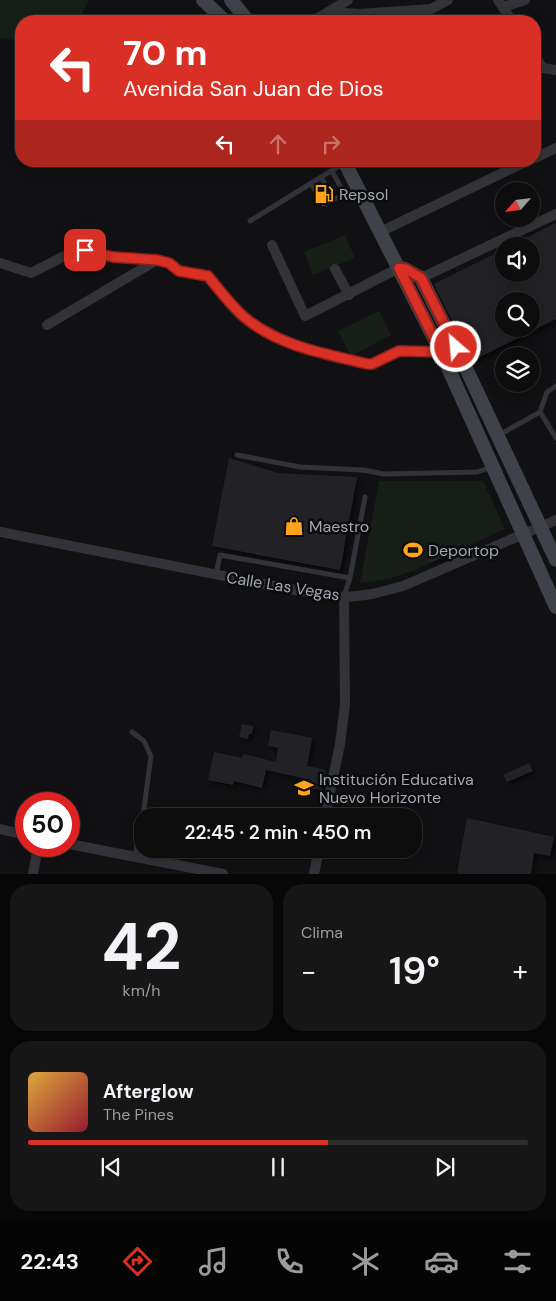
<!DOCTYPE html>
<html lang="es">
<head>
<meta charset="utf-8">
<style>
  :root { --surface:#0d0d0e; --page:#161617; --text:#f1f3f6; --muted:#9a9c9e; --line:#2d2d2e; --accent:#d93025 }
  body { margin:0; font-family:"DM Sans",sans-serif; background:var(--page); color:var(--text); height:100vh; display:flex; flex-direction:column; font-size:19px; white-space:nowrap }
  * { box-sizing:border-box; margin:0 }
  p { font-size:16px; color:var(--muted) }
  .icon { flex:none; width:28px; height:28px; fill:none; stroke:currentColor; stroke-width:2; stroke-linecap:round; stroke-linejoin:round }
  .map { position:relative; height:874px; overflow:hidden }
  .details { display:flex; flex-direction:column; gap:10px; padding:10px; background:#070708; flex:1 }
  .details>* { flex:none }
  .hud { position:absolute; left:15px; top:15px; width:526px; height:152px; border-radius:20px; box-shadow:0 2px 12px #0003,0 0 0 1px var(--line); background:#d93025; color:#fff; overflow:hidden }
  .needle { width:32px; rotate:242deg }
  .tools { position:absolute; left:495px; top:182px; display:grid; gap:10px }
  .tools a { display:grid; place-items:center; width:45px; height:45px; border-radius:50%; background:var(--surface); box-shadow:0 2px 12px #0003,0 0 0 1px var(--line); font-size:25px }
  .speed { position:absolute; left:15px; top:792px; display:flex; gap:10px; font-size:25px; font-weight:700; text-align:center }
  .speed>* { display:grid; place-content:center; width:65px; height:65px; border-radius:50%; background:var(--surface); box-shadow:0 2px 12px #0003,0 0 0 1px var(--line); line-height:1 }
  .speed .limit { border:8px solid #d22; background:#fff; color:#111 }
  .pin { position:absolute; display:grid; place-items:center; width:42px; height:42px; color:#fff; margin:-21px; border-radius:10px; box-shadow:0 2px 8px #0006 }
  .me { position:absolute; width:55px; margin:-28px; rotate:333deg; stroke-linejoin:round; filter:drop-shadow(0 0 4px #0008) }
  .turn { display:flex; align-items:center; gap:18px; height:105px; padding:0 25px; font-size:22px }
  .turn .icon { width:65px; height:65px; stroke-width:2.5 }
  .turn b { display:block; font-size:35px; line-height:42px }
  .lanes { display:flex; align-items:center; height:48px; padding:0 25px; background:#0003; justify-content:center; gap:25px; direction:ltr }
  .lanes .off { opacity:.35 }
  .big { font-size:38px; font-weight:600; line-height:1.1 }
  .details .tile { flex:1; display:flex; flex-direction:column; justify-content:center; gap:8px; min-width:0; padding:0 18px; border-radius:20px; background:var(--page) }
  .details .dial { align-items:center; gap:0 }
  .dial b { font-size:65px; line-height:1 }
  .song { display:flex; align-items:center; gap:15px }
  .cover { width:60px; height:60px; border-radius:8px; background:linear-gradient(135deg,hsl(40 70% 55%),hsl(350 70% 35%)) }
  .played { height:5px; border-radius:2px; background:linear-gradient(90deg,var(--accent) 60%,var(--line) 60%) }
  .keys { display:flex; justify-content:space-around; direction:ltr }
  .heat { display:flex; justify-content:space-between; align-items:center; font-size:28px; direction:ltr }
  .details .tiles { flex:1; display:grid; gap:10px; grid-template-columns:1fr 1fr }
  .tile:last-child { grid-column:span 2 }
  .trip { position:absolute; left:134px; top:808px; width:288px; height:50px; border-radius:20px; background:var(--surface); box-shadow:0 2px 12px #0003,0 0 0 1px var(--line); font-weight:600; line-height:50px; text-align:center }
  .tabs { display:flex; height:80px; justify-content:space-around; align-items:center; background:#050506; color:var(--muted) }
  .tabs .icon { width:35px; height:35px }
  .tabs .active { color:var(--accent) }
  .tabs b { font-size:22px; color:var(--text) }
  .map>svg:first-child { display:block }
  .green { fill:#171e17 }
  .building { fill:#242427; fill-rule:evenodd; filter:url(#shadow) }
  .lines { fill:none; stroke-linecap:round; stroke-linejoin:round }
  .lane { stroke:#323338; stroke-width:5 }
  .street { stroke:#323338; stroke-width:10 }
  .secondary { stroke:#3f4248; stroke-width:14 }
  .route-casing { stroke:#8d1f18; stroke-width:12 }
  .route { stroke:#d93025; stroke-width:9 }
  .labels { text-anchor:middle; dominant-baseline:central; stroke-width:5; stroke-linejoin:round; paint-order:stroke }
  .poi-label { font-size:16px; fill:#a1a8b4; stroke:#0c0c0d; text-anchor:start }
  .street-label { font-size:16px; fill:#a1a8b4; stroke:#0c0c0d }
</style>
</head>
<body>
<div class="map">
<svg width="556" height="874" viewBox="0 0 556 874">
  <defs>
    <filter id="shadow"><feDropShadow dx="2.5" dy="2.5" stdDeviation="2.5" flood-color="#0009"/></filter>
  </defs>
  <rect width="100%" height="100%" fill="#111113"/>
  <path class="green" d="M0 0H89L78 21H21V41L0 38Z
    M345 235 355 258 313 275 304 252Z
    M379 311 391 335 351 356 338 331Z
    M379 481H483L505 529 415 570 389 579 360 583Z"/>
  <path class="building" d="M556 223V319L472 361 434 284 504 249V274H531V246H510ZM504 301H531V329H504Z
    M229 458 278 473 357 477 340 570 212 546Z
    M453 545 456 551 430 563 427 557Z
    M242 724 253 726 252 734H249L248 739 239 737Z
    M271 730 312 738 307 766 326 770 322 790 311 788 312 780 266 770 262 788 234 781 233 785 208 780 214 752 242 758 243 754 276 762 278 748 268 746Z
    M529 763 533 771 507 782 503 775Z
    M467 818 554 837 550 856 534 853 531 874H457Z"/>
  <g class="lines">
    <path class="lane" d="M332 171 345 195
      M321 177 326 186
      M311 184 316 191
      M322 203 323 204 358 189
      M250 221 344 163
      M540 412 556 438
      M499 435 540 412 547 392 556 386
      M237 455 300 467 363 470 384 474 477 472 492 467
      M216 574 220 555 350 578
      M344 596 350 578 365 497
      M132 732 144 741 151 756 143 816
      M135 857 142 817"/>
    <path class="street" d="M498 0 512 21
      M503 7 525 0
      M329 12 359 14 431 9 448 0
      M313 21 348 0
      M535 57 543 68 556 70
      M535 107V114
      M535 158 556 148
      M380 232 527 161
      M272 245 305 316 399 268
      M0 263 31 273 76 250H85L113 257 157 260 169 263 179 271 208 276C215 285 222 295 229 303 268 342 317 352 368 364H372L399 351 441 352
      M335 269 349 295
      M421 278 556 214
      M47 325 157 260
      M0 532 321 595 344 597 357 596 372 594 403 586 556 520
      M325 816 340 744 345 705 344 597
      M0 829 26 835
      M69 844 223 874
      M33 874 38 846
      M314 874 319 849"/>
    <path class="secondary" d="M203 0 225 21
      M231 0 248 21
      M344 161 441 352 556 607
      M399 268 405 269 421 278 464 364 556 560"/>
  </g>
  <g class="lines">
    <g class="route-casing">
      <path id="route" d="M85 250 113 257 157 260 169 263 179 271 208 276C219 290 230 304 243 316 277 346 326 354 368 364H372L399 351 441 352 399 268 406 269 421 278 456 347"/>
    </g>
    <use href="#route" class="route"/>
  </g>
  <defs>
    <g id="fuel-bare" transform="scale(1.5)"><path d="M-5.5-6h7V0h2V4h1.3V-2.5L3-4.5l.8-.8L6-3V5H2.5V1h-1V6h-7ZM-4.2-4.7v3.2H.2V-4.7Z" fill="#ffa41c" stroke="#0c0c0d" stroke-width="2.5" paint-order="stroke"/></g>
    <g id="shop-bare" transform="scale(1.5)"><path d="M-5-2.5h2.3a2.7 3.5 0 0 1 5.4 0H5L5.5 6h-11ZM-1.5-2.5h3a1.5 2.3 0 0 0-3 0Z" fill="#ffa41c" stroke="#0c0c0d" stroke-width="2.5" paint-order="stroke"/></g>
    <g id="stadium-bare" transform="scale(1.5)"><path d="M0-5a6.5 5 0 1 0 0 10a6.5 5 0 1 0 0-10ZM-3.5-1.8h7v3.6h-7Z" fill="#ffa41c" stroke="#0c0c0d" stroke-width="2.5" paint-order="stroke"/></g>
    <g id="school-bare" transform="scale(1.5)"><path d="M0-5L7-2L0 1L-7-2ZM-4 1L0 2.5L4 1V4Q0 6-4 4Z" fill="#ffa41c" stroke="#0c0c0d" stroke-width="2.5" paint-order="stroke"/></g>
  </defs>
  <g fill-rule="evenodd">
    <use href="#fuel-bare" x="324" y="194"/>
    <use href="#shop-bare" x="294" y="526"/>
    <use href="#stadium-bare" x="413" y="550"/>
    <use href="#school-bare" x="304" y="788"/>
  </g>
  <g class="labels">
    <g class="poi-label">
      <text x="339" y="194">Repsol</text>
      <text x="309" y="526">Maestro</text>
      <text x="428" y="550">Deportop</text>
      <text x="319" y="779">Institución Educativa<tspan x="319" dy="18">Nuevo Horizonte</tspan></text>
    </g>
    <g class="street-label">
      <text transform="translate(283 586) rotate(9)">Calle Las Vegas</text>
    </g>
  </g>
</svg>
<div class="tools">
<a><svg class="needle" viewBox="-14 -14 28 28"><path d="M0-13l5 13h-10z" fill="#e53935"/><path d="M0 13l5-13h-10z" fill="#9a9c9e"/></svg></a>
<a><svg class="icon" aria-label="sound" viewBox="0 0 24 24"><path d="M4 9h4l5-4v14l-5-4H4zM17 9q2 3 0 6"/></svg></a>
<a><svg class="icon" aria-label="search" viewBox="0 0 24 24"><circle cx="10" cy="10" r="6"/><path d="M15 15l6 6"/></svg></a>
<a><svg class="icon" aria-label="layers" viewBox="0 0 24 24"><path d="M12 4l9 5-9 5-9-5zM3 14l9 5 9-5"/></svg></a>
</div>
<div class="speed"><div class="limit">50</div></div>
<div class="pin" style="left:85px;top:250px;background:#d93025"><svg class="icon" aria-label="arrive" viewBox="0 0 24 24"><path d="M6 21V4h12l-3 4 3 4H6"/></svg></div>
<svg class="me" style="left:456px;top:347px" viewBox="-20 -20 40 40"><circle r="17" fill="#d93025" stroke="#fff" stroke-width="3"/><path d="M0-11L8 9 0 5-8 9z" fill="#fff"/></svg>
<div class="trip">22:45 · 2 min · 450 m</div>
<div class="hud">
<div class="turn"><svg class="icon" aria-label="left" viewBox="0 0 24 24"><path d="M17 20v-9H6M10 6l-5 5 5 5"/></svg><div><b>70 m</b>Avenida San Juan de Dios</div></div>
<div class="lanes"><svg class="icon" aria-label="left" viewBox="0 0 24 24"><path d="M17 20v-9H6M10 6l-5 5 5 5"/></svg><svg class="icon off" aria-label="ahead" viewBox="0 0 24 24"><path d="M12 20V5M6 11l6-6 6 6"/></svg><svg class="icon off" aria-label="right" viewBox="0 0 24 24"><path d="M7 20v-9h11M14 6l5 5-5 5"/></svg></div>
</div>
</div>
<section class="details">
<div class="tiles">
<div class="tile dial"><b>42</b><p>km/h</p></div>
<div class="tile"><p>Clima</p>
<div class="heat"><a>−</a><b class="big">19°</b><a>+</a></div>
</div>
<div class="tile">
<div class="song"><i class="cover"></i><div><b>Afterglow</b><p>The Pines</p></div></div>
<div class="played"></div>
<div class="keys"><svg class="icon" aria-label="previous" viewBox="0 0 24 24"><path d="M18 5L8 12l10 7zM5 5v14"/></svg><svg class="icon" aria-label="pause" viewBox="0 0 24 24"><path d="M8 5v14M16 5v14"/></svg><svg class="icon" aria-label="next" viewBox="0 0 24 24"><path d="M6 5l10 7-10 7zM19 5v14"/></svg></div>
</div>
</div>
</section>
<nav class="tabs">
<b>22:43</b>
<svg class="icon active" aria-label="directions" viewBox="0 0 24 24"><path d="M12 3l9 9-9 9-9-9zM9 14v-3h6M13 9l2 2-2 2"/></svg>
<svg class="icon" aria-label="music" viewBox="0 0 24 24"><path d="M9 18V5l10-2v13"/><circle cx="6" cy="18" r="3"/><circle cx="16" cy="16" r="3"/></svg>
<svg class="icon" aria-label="phone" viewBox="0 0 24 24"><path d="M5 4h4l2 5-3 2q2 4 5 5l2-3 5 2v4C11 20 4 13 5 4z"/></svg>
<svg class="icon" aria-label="climate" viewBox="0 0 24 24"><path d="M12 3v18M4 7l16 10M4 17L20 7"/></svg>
<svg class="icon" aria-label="car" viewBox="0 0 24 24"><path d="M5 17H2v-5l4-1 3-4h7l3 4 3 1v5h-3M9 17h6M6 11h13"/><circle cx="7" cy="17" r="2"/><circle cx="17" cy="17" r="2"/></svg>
<svg class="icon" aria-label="filters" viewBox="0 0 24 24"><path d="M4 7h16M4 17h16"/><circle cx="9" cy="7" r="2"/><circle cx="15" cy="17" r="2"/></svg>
</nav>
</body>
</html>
